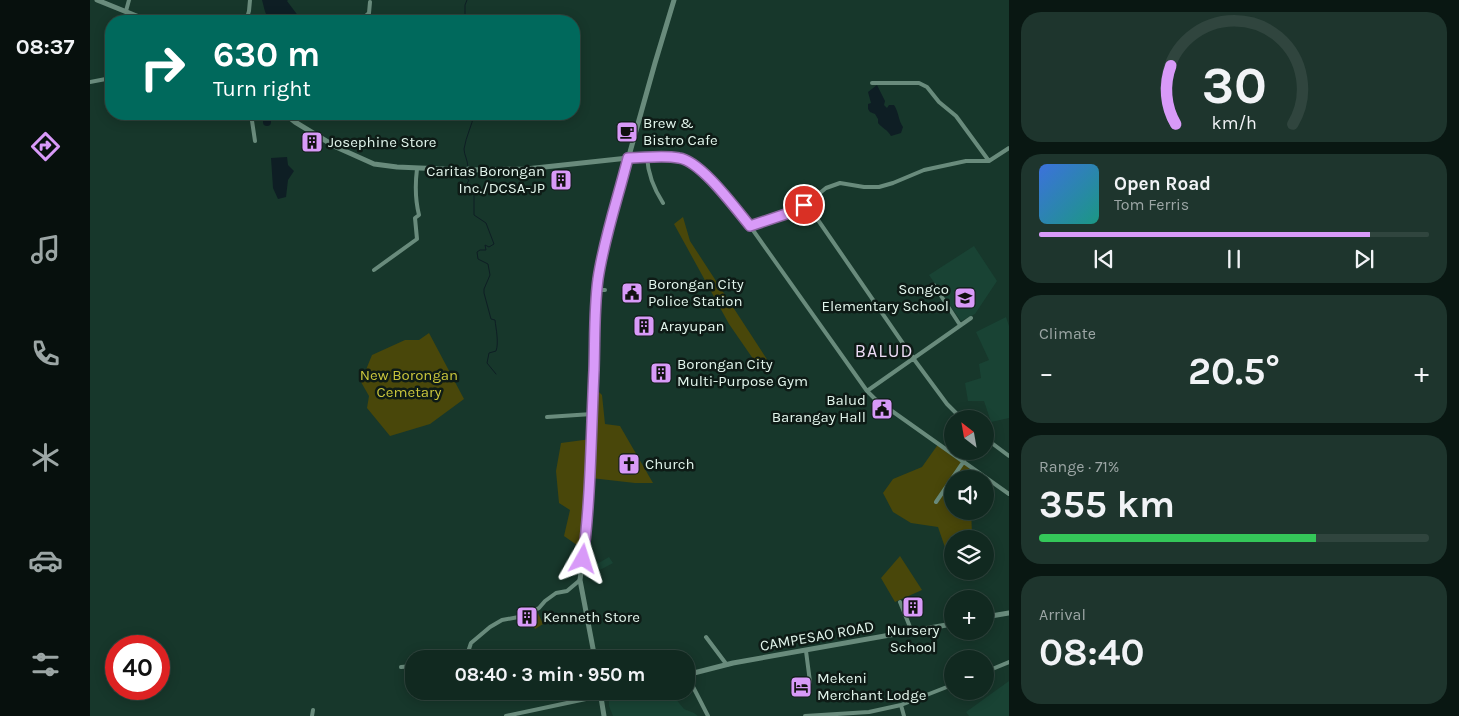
<!DOCTYPE html>
<html lang="en">
<head>
<meta charset="utf-8">
<style>
  :root { --surface:#112920; --page:#1e352d; --text:#f1f3f6; --muted:#9ca6a5; --line:#30453e; --accent:#d89af8 }
  body { margin:0; font-family:Karla,sans-serif; background:var(--page); color:var(--text); height:100vh; display:flex; flex-direction:column; font-size:19px; white-space:nowrap }
  * { box-sizing:border-box; margin:0 }
  p { font-size:16px; color:var(--muted) }
  .icon { flex:none; width:28px; height:28px; fill:none; stroke:currentColor; stroke-width:2; stroke-linecap:round; stroke-linejoin:round }
  .map { position:relative; flex:1; overflow:hidden }
  .sheet { display:flex; flex-direction:column; gap:12px; padding:12px; background:#091712; width:450px }
  .sheet>* { flex:none }
  .guide { position:absolute; left:15px; top:15px; width:475px; height:105px; border-radius:20px; box-shadow:0 2px 12px #0003,0 0 0 1px var(--line); background:#00695c; color:#fff; overflow:hidden }
  .needle { width:32px; rotate:329deg }
  .fabs { position:absolute; left:854px; top:410px; display:grid; gap:10px }
  .fabs a { display:grid; place-items:center; width:50px; height:50px; border-radius:50%; background:var(--surface); box-shadow:0 2px 12px #0003,0 0 0 1px var(--line); font-size:25px }
  .speed { position:absolute; left:15px; top:635px; display:flex; gap:10px; font-size:25px; font-weight:700; text-align:center }
  .speed>* { display:grid; place-content:center; width:65px; height:65px; border-radius:50%; background:var(--surface); box-shadow:0 2px 12px #0003,0 0 0 1px var(--line); line-height:1 }
  .speed .limit { border:8px solid #d22; background:#fff; color:#111 }
  .pin { position:absolute; display:grid; place-items:center; width:42px; height:42px; color:#fff; margin:-21px; border:2px solid #fff; border-radius:50%; box-shadow:0 1px 5px #0007 }
  .me { position:absolute; width:55px; margin:-28px; rotate:6deg; stroke-linejoin:round; filter:drop-shadow(0 0 4px #0008) }
  .turn { display:flex; align-items:center; gap:18px; height:105px; padding:0 25px; font-size:22px }
  .turn .icon { width:65px; height:65px; stroke-width:2.5 }
  .turn b { display:block; font-size:35px; line-height:42px }
  .big { font-size:38px; font-weight:700; line-height:1.1 }
  .sheet .widget { flex:1; display:flex; flex-direction:column; justify-content:center; gap:8px; min-width:0; padding:0 18px; border-radius:20px; background:var(--page) }
  .sheet .dial { align-items:center; gap:0 }
  .dial svg { height:130px; overflow:visible; fill:none; stroke:var(--line); stroke-width:7; stroke-linecap:round; text-anchor:middle }
  .dial text { fill:var(--text); stroke:none }
  .song { display:flex; align-items:center; gap:15px }
  .cover { width:60px; height:60px; border-radius:8px; background:linear-gradient(135deg,hsl(220 70% 55%),hsl(170 70% 35%)) }
  .played { height:5px; border-radius:2px; background:linear-gradient(90deg,var(--accent) 85%,var(--line) 85%) }
  .keys { display:flex; justify-content:space-around; direction:ltr }
  .heat { display:flex; justify-content:space-between; align-items:center; font-size:28px; direction:ltr }
  .charge { height:8px; border-radius:4px; background:linear-gradient(90deg,#34c759 71%,var(--line) 0) }
  .trip { position:absolute; left:315px; top:650px; width:290px; height:50px; border-radius:20px; background:var(--surface); box-shadow:0 2px 12px #0003,0 0 0 1px var(--line); font-weight:700; line-height:50px; text-align:center }
  main { display:flex; flex:1; min-height:0 }
  .tab-bar { display:flex; flex-direction:column; width:90px; justify-content:space-around; align-items:center; background:#07100d; color:var(--muted) }
  .tab-bar .icon { width:35px; height:35px }
  .tab-bar .active { color:var(--accent) }
  .tab-bar b { font-size:22px; color:var(--text) }
  .map>svg:first-child { display:block }
  .built { fill:#194334 }
  .green { fill:#49470a }
  .water { fill:#0e1e24 }
  .lines { fill:none; stroke-linecap:round; stroke-linejoin:round }
  .stream { stroke:#0e1e24; stroke-width:1 }
  .river { stroke:#0e1e24; stroke-width:8 }
  .minor { stroke:#698b7c; stroke-width:4 }
  .tertiary { stroke:#698b7c; stroke-width:5 }
  .route-casing { stroke:#8c64a1; stroke-width:12 }
  .route { stroke:#d89af8; stroke-width:9 }
  .labels { text-anchor:middle; dominant-baseline:central; stroke-width:5; stroke-linejoin:round; paint-order:stroke }
  .poi-label { font-size:15px; fill:#e2f5ec; stroke:#0e1b16; text-anchor:start }
  .park-label { font-size:15px; fill:#cac63c; stroke:#0e1b16 }
  .street-label { font-size:15px; fill:#e2f5ec; stroke:#0e1b16 }
  .quarter-label { font-size:18px; letter-spacing:1px; fill:#eddcf6; stroke:#0e1b16 }
</style>
</head>
<body>
<main>
<nav class="tab-bar">
<b>08:37</b>
<svg class="icon active" aria-label="directions" viewBox="0 0 24 24"><path d="M12 3l9 9-9 9-9-9zM9 14v-3h6M13 9l2 2-2 2"/></svg>
<svg class="icon" aria-label="music" viewBox="0 0 24 24"><path d="M9 18V5l10-2v13"/><circle cx="6" cy="18" r="3"/><circle cx="16" cy="16" r="3"/></svg>
<svg class="icon" aria-label="phone" viewBox="0 0 24 24"><path d="M5 4h4l2 5-3 2q2 4 5 5l2-3 5 2v4C11 20 4 13 5 4z"/></svg>
<svg class="icon" aria-label="climate" viewBox="0 0 24 24"><path d="M12 3v18M4 7l16 10M4 17L20 7"/></svg>
<svg class="icon" aria-label="car" viewBox="0 0 24 24"><path d="M5 17H2v-5l4-1 3-4h7l3 4 3 1v5h-3M9 17h6M6 11h13"/><circle cx="7" cy="17" r="2"/><circle cx="17" cy="17" r="2"/></svg>
<svg class="icon" aria-label="filters" viewBox="0 0 24 24"><path d="M4 7h16M4 17h16"/><circle cx="9" cy="7" r="2"/><circle cx="15" cy="17" r="2"/></svg>
</nav>
<div class="map">
<svg width="919" height="716" viewBox="0 0 919 716">
  <rect width="100%" height="100%" fill="#17372b"/>
  <path class="built" d="M884 246 907 281 885 314 871 321 839 275Z
    M916 317 919 326V418L901 422 894 401H878L875 383 891 378 889 364 899 360 886 332Z
    M519 557 523 563 510 570 507 564Z
    M919 681V716H879L876 712Z
    M541 691 580 692 594 709 604 713 608 716H523L519 706V697Z"/>
  <path class="green" d="M593 217 600 241 678 361 668 366 639 324 584 224Z
    M339 333 374 399 340 424 300 436 277 408 279 396 271 382 282 355 315 340H329Z
    M505 388 512 395 515 424 530 426 563 483H545L501 478Z
    M501 439 494 550 474 536 480 510 469 503 466 471 471 443Z
    M849 443 879 465 880 479H862V511H881L882 533 877 539H862V556L859 559 848 527 821 523 803 512 793 493 803 479 832 467Z
    M810 556 832 590 805 602 791 578Z
    M447 611 453 624 445 629 439 615Z"/>
  <path class="water" d="M172 0H198L197 1 212 21H201L197 14 191 21C175 21 176 14 172 0Z
    M787 85 795 101 794 105 797 108 799 105H804C809 112 808 120 813 127L811 133 801 136C798 130 792 128 788 123V119L785 114 780 112 778 109V104L781 103 778 92Z
    M197 157 198 165 204 171 198 180 196 197 188 199 183 188 181 158Z"/>
  <g class="lines">
    <path class="stream" d="M375 21V5L377 0
      M378 168C378 160 374 155 374 149 376 136 382 126 384 114
      M377 172 376 178 379 180 375 187 378 193 384 194V215L396 223 404 244 399 247 395 245 396 250H390L387 252 388 259 398 264 400 275 394 289V293L401 319 405 320C406 329 409 343 406 351L399 353 397 363 406 374"/>
    <path class="river" d="M177 122V114"/>
    <path class="minor" d="M36 11 39 0
      M156 21 159 11 160 0
      M270 21 279 13 280 2
      M0 82 21 78
      M782 83H829L837 87 849 102 866 116 899 161
      M161 114 165 141
      M557 157C558 175 564 189 573 203
      M538 158H590L600 161 620 179 660 226 777 391 785 399 919 494
      M715 205 736 188 750 183 774 187H789L803 183 834 170 876 161H899L919 148
      M660 226 699 213 715 205 728 220 823 358 857 404 872 419
      M284 270 327 239 325 218 329 215C325 199 325 185 327 169
      M844 285 870 325
      M507 290H515
      M777 391 881 318
      M457 417 502 414
      M895 438 919 456
      M846 502 874 461
      M810 602 822 632
      M616 637 637 665
      M716 651 720 682
      M364 659 378 652 381 643 400 627 412 620 434 616 449 608 455 601 466 593 477 591 490 580
      M311 667 324 666
      M895 672 919 662
      M597 675 618 716
      M811 705 814 716
      M222 716 223 710
      M416 716 510 696
      M715 716 779 712 811 705 862 685"/>
    <path class="tertiary" d="M7 0 59 21
      M195 114 205 122 246 147 284 164 307 167 376 170 378 169V170L436 169 538 158
      M895 617 919 613
      M505 659 490 580 496 532 501 439 505 317 508 280 517 234 565 63 584 0
      M596 675 643 663 862 624
      M510 691 514 716
      M510 696 529 691"/>
  </g>
  <g class="lines">
    <g class="route-casing">
      <path id="route" d="M493 559C501 496 501 433 504 370 505 339 504 309 508 279 514 238 528 198 538 158 555 158 572 155 589 158 611 161 645 208 660 226L699 213 714 205"/>
    </g>
    <use href="#route" class="route"/>
  </g>
  <defs>
    <g id="cafe-square" transform="scale(1.125)"><rect x="-9" y="-9" width="18" height="18" rx="4" fill="#d89af8" stroke="#0e1b16"/><path d="M-5.5-4.5H6V0H3Q3 3.5 0 3.5H-2.5Q-5.5 3.5-5.5 0ZM3-3.2v2h1.7v-2ZM-6 4.5H4V6H-6Z" fill="#111"/></g>
    <g id="building-square" transform="scale(1.125)"><rect x="-9" y="-9" width="18" height="18" rx="4" fill="#d89af8" stroke="#0e1b16"/><path d="M-4-6H4V6H1V3H-1V6H-4ZM-2.5-4.3h1.7v1.8h-1.7ZM.8-4.3h1.7v1.8H.8ZM-2.5-1h1.7V.8h-1.7ZM.8-1h1.7V.8H.8Z" fill="#111"/></g>
    <g id="civic-square" transform="scale(1.125)"><rect x="-9" y="-9" width="18" height="18" rx="4" fill="#d89af8" stroke="#0e1b16"/><path d="M-.6-6.5H3V-4.5H.6V-3L4-1V1h2V6H-6V1h2V-1L-.6-3ZM-1.2 2.5V6h2.4V2.5Z" fill="#111"/></g>
    <g id="school-square" transform="scale(1.125)"><rect x="-9" y="-9" width="18" height="18" rx="4" fill="#d89af8" stroke="#0e1b16"/><path d="M0-5L7-2L0 1L-7-2ZM-4 1L0 2.5L4 1V4Q0 6-4 4Z" fill="#111"/></g>
    <g id="church-square" transform="scale(1.125)"><rect x="-9" y="-9" width="18" height="18" rx="4" fill="#d89af8" stroke="#0e1b16"/><path d="M-1.2-6h2.4v3.5h3.3v2.4h-3.3V6h-2.4V-.1h-3.3v-2.4h3.3Z" fill="#111"/></g>
    <g id="hotel-square" transform="scale(1.125)"><rect x="-9" y="-9" width="18" height="18" rx="4" fill="#d89af8" stroke="#0e1b16"/><path d="M-6-4.5h1.5V1H6V5H4.5V3h-9V5H-6ZM-4 0a1.8 1.8 0 1 1 3.6 0ZM.5 0V-2.5h3Q6-2.5 6 0Z" fill="#111"/></g>
  </defs>
  <g fill-rule="evenodd">
    <use href="#cafe-square" x="537" y="132"/>
    <use href="#building-square" x="222" y="142"/>
    <use href="#building-square" x="471" y="180"/>
    <use href="#civic-square" x="542" y="293"/>
    <use href="#school-square" x="875" y="298"/>
    <use href="#building-square" x="554" y="326"/>
    <use href="#building-square" x="571" y="373"/>
    <use href="#civic-square" x="792" y="409"/>
    <use href="#church-square" x="539" y="464"/>
    <use href="#building-square" x="823" y="607"/>
    <use href="#building-square" x="437" y="617"/>
    <use href="#hotel-square" x="711" y="687"/>
  </g>
  <g class="labels">
    <g class="poi-label">
      <text x="553" y="123">Brew &amp;<tspan x="553" dy="17">Bistro Cafe</tspan></text>
      <text x="238" y="142">Josephine Store</text>
      <text x="455" y="171" text-anchor="end">Caritas Borongan<tspan x="455" dy="17">Inc./DCSA-JP</tspan></text>
      <text x="558" y="284">Borongan City<tspan x="558" dy="17">Police Station</tspan></text>
      <text x="859" y="289" text-anchor="end">Songco<tspan x="859" dy="17">Elementary School</tspan></text>
      <text x="570" y="326">Arayupan</text>
      <text x="587" y="364">Borongan City<tspan x="587" dy="17">Multi-Purpose Gym</tspan></text>
      <text x="776" y="400" text-anchor="end">Balud<tspan x="776" dy="17">Barangay Hall</tspan></text>
      <text x="555" y="464">Church</text>
      <text x="453" y="617">Kenneth Store</text>
      <text x="823" y="630" text-anchor="middle">Nursery<tspan x="823" dy="17">School</tspan></text>
      <text x="727" y="678">Mekeni<tspan x="727" dy="17">Merchant Lodge</tspan></text>
    </g>
    <g class="park-label">
      <text x="319" y="375">New Borongan<tspan x="319" dy="17">Cemetary</tspan></text>
    </g>
    <g class="street-label">
      <text transform="translate(727 636) rotate(-10)">CAMPESAO ROAD</text>
    </g>
    <g class="quarter-label">
      <text x="794" y="351">BALUD</text>
    </g>
  </g>
</svg>
<div class="fabs">
<a><svg class="needle" viewBox="-14 -14 28 28"><path d="M0-13l5 13h-10z" fill="#e53935"/><path d="M0 13l5-13h-10z" fill="#9ca6a5"/></svg></a>
<a><svg class="icon" aria-label="sound" viewBox="0 0 24 24"><path d="M4 9h4l5-4v14l-5-4H4zM17 9q2 3 0 6"/></svg></a>
<a><svg class="icon" aria-label="layers" viewBox="0 0 24 24"><path d="M12 4l9 5-9 5-9-5zM3 14l9 5 9-5"/></svg></a>
<a>+</a>
<a>−</a>
</div>
<div class="speed"><div class="limit">40</div></div>
<div class="pin" style="left:714px;top:205px;background:#d93025"><svg class="icon" aria-label="arrive" viewBox="0 0 24 24"><path d="M6 21V4h12l-3 4 3 4H6"/></svg></div>
<svg class="me" style="left:493px;top:559px" viewBox="-20 -20 40 40"><path d="M0-17L14 15 0 8-14 15z" fill="#d89af8" stroke="#fff" stroke-width="4"/></svg>
<div class="trip">08:40 · 3 min · 950 m</div>
<div class="guide">
<div class="turn"><svg class="icon" aria-label="right" viewBox="0 0 24 24"><path d="M7 20v-9h11M14 6l5 5-5 5"/></svg><div><b>630 m</b>Turn right</div></div>
</div>
</div>
<section class="sheet">
<div class="widget dial"><svg viewBox="0 0 100 80">
<path d="M14 69A42 42 0 1 1 86 69"/>
<path d="M14 69A42 42 0 0 1 11 33" stroke="#d89af8"/>
<text x="50" y="56" font-size="32" font-weight="700">30</text>
<text x="50" y="72" font-size="11">km/h</text>
</svg></div>
<div class="widget">
<div class="song"><i class="cover"></i><div><b>Open Road</b><p>Tom Ferris</p></div></div>
<div class="played"></div>
<div class="keys"><svg class="icon" aria-label="previous" viewBox="0 0 24 24"><path d="M18 5L8 12l10 7zM5 5v14"/></svg><svg class="icon" aria-label="pause" viewBox="0 0 24 24"><path d="M8 5v14M16 5v14"/></svg><svg class="icon" aria-label="next" viewBox="0 0 24 24"><path d="M6 5l10 7-10 7zM19 5v14"/></svg></div>
</div>
<div class="widget"><p>Climate</p>
<div class="heat"><a>−</a><b class="big">20.5°</b><a>+</a></div>
</div>
<div class="widget"><p>Range · 71%</p><b class="big">355 km</b><div class="charge"></div></div>
<div class="widget"><p>Arrival</p><b class="big">08:40</b></div>
</section>
</main>
</body>
</html>
